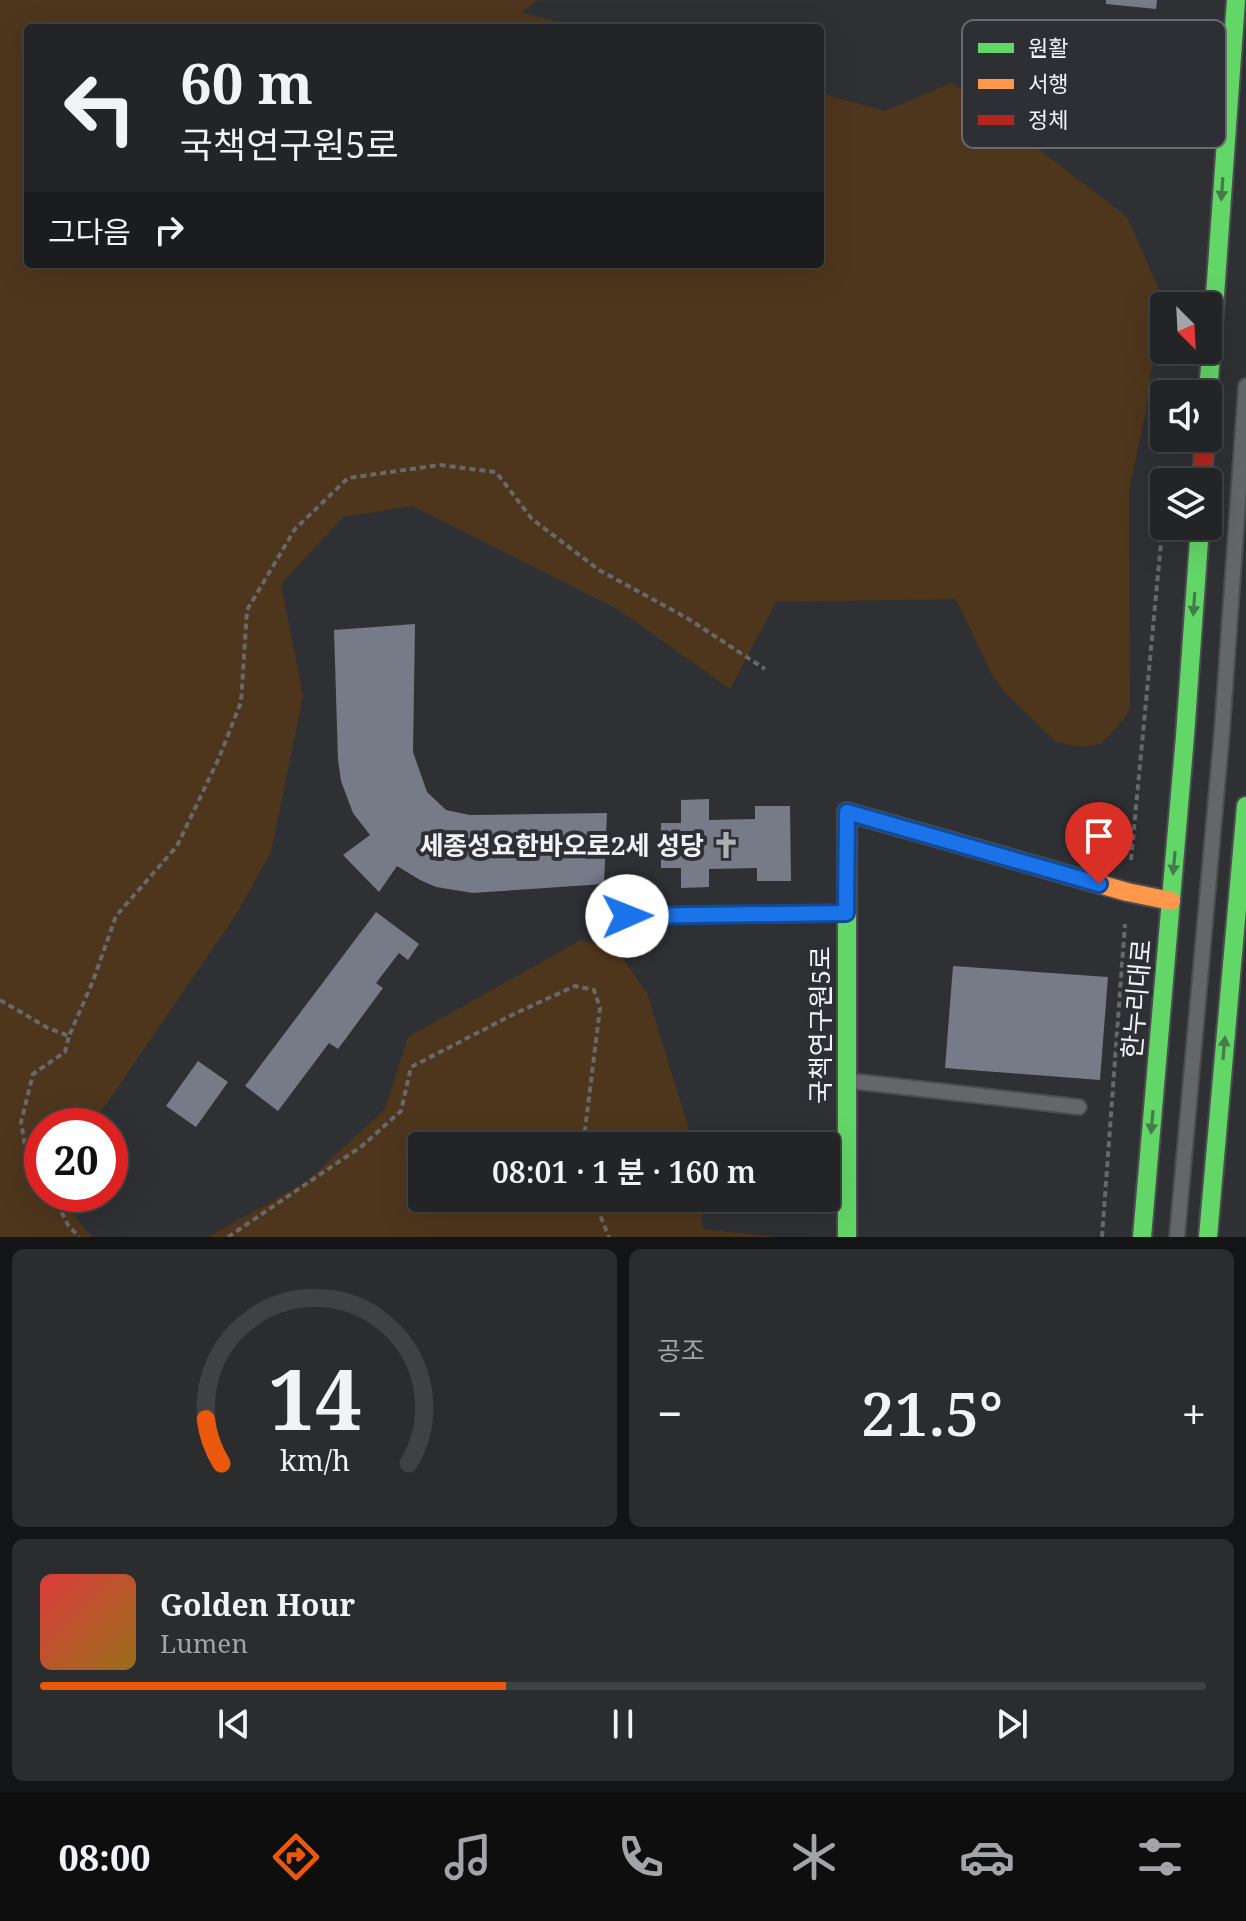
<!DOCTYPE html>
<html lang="ko">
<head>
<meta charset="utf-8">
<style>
  :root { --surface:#222426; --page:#2a2c2e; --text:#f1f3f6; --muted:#a2a4a7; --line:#3f4143; --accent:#ea580c }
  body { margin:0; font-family:"Noto Serif","Noto Sans KR",serif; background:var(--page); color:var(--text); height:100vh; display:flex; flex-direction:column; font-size:30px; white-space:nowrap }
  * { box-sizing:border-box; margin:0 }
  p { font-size:26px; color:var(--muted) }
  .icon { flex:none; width:44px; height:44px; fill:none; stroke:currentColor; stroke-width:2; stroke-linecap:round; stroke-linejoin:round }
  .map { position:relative; height:1237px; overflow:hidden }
  .panel { display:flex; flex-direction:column; gap:12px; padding:12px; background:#131415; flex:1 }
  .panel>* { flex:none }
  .hud { position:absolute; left:24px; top:24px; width:800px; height:244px; border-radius:8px; box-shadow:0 8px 32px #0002,0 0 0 2px var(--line); background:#222426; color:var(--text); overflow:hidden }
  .needle { width:52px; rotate:156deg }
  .controls { position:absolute; left:1150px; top:292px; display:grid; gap:16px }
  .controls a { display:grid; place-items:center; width:72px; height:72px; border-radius:8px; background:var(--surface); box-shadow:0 8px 32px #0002,0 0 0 2px var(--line); font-size:40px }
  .speed { position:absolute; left:24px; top:1108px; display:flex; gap:16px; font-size:40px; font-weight:700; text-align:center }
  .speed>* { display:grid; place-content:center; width:104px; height:104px; border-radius:50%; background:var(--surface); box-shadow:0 8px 32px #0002,0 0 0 2px var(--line); line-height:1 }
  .speed .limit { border:12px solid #d22; background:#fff; color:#111 }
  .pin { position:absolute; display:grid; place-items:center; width:68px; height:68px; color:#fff; margin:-82px -34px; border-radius:50% 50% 50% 0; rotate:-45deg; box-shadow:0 0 8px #0007 }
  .pin .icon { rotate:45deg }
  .me { position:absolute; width:88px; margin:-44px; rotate:89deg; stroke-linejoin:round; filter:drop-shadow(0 0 6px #0008) }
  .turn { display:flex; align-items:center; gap:28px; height:168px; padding:0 24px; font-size:36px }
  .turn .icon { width:104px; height:104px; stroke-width:2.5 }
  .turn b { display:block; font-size:56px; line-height:68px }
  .then { display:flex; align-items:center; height:76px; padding:0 24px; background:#0003; gap:16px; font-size:30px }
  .big { font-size:60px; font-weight:600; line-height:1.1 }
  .panel .tile { flex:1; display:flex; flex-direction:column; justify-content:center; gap:12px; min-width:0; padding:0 28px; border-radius:12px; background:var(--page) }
  .panel .dial { align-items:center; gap:0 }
  .dial svg { height:208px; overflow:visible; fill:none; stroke:var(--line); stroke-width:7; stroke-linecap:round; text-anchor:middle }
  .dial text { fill:var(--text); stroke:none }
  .song { display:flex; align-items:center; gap:24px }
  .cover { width:96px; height:96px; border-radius:12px; background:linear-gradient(135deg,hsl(0 70% 55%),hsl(40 70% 35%)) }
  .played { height:8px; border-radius:4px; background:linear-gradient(90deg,var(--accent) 40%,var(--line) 40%) }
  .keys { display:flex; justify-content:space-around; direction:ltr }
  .heat { display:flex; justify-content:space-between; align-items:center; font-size:44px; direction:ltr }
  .panel .tiles { flex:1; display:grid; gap:12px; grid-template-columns:1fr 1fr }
  .tile:last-child { grid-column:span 2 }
  .trip { position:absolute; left:408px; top:1132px; width:432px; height:80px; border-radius:8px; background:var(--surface); box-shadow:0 8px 32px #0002,0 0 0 2px var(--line); font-weight:600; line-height:80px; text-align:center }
  .tab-bar { display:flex; height:128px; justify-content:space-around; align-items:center; background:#0e0e0f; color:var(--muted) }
  .tab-bar .icon { width:56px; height:56px }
  .tab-bar .active { color:var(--accent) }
  .tab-bar b { font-size:36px; color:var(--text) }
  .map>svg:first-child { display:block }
  .green { fill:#4e361c }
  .building { fill:#777a87 }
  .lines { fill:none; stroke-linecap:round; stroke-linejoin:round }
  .lane-casing { stroke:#4b4d4f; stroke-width:18 }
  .fast-casing { stroke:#4b4d4f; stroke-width:22 }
  .slow-casing { stroke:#4b4d4f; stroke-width:22 }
  .jam-casing { stroke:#4b4d4f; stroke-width:22 }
  .path { stroke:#68686a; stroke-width:4; stroke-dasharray:6 4; stroke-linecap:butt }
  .lane { stroke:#656669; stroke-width:14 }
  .fast { stroke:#63d668; stroke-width:18 }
  .slow { stroke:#ff974d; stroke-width:18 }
  .jam { stroke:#b3261e; stroke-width:18 }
  .oneway { fill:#457a4b }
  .route-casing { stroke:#114b97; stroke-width:20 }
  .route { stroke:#1a73e8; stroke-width:14 }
  .labels { text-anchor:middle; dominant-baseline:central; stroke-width:8; stroke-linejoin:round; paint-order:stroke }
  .poi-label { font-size:26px; font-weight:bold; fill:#f2f3f7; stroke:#2d2f34; text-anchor:end }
  .street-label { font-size:26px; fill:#f2f3f7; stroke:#2d2f34 }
  .key { fill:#2d2f34; stroke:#686a6e; stroke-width:2 }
  .key-label { font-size:22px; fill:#f2f3f7 }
</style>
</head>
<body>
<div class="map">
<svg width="1246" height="1237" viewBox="0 0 1246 1237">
  <rect width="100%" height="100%" fill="#2e3033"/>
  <path class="green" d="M0 0H538L521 12 580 28H28V264H820V93L885 111 952 83 1127 217 1161 294 1146 411 1129 491 1130 710 1116 728 1100 744 1082 747 1056 742 1006 694 992 675 956 599 776 602 730 689 619 610 412 506 343 517 281 584 303 696 271 852 237 913 101 1112 94 1126H42V1194H56L92 1237H0Z
    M581 940 617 950 647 993 694 1146H422V1198H700L703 1229 775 1237H208L306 1182 385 1109 408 1037Z"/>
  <path class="building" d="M1106 0H1157L1156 9 1106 4Z
    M415 624 413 752 427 792 446 810 470 815 607 813 604 884 473 893 436 887 420 880 397 866 379 892 343 855 370 835 353 813 341 781 338 760 334 630Z
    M709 799V820L755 819V806H790L791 881H757V868L709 869V887L681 888V868H661V823H681V800Z
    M376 912 419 944 408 960 399 953 376 983 383 988 338 1049 329 1043 278 1111 245 1086Z
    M953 966 1108 977 1100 1080 945 1068Z
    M198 1061 228 1082 196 1127 166 1106Z"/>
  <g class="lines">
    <g class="lane-casing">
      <path id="lane" d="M627 916 841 913
        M851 1081 1079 1107
        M1177 1237 1222 731 1246 386"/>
    </g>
    <g class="fast-casing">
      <path id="fast" d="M1208 394 1236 0
        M847 1237V812L953 842
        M1142 1237 1185 736 1200 526
        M1208 1237 1246 806"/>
    </g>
    <g class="slow-casing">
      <path id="slow" d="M953 842 1127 892 1171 901"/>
    </g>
    <g class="jam-casing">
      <path id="jam" d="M1202 482 1205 438"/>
    </g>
    <path class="path" d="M1193 104V79L1197 45
      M1131 860 1164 511
      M0 1000 48 1028 69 1036 93 981 116 916 177 846 219 758 241 702 247 610 295 529 348 478 440 465 496 472 532 519 599 570 687 618 765 669
      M42 1176 29 1169 21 1122 33 1074 65 1052 69 1036
      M53 1194 68 1225 79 1237
      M593 1198 609 1237
      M228 1237 362 1146 401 1111 411 1067 516 1013 575 986 594 990 600 1008 583 1146
      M1102 1237 1125 924"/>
    <use href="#lane" class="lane"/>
    <use href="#fast" class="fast"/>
    <use href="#slow" class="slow"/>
    <use href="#jam" class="jam"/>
  </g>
  <defs><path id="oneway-solid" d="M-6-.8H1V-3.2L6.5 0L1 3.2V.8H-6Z" transform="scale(2)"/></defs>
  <g class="oneway">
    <use href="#oneway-solid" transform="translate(1222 189) rotate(94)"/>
    <use href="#oneway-solid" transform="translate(1194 604) rotate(94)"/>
    <use href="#oneway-solid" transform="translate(1174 863) rotate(95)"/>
    <use href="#oneway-solid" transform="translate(1224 1048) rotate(-85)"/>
    <use href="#oneway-solid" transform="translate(1152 1122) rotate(95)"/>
  </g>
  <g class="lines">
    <g class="route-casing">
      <path id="route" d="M627 916 846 913 847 812 1099 884"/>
    </g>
    <use href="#route" class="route"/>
  </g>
  <defs>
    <g id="church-bare" transform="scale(2.16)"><path d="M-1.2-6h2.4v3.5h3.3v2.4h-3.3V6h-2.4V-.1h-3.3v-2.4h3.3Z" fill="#adafb2" stroke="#2d2f34" stroke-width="2.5" paint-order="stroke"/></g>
  </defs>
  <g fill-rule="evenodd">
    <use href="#church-bare" x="726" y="845"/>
  </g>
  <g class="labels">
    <g class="poi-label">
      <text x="704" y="845">세종성요한바오로2세 성당</text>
    </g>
    <g class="street-label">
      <text transform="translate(1136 999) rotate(-85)">한누리대로</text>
      <text transform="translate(820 1025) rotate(-90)">국책연구원5로</text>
    </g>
  </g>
  <rect x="962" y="20" width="264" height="128" rx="12" class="key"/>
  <rect x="978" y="43" width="36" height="10" fill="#63d668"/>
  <rect x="978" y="79" width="36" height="10" fill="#ff974d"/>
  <rect x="978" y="115" width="36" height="10" fill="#b3261e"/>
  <g class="key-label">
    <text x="1028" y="56">원활</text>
    <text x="1028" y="92">서행</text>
    <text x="1028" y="128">정체</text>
  </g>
</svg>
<div class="controls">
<a><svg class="needle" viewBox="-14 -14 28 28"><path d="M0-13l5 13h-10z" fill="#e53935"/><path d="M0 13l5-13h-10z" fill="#a2a4a7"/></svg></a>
<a><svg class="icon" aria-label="sound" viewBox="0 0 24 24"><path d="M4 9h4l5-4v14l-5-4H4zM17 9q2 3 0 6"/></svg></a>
<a><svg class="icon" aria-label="layers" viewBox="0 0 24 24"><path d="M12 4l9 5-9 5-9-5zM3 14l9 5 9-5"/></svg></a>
</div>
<div class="speed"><div class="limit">20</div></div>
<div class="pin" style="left:1099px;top:884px;background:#d93025"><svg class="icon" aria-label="arrive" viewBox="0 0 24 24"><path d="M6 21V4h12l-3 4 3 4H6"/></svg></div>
<svg class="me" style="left:627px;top:916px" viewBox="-20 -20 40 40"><circle r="19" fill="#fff"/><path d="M0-13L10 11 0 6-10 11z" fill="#1a73e8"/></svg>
<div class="trip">08:01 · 1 분 · 160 m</div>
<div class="hud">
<div class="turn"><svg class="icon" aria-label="left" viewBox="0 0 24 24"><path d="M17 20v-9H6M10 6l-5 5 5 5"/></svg><div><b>60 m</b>국책연구원5로</div></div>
<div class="then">그다음<svg class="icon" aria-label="right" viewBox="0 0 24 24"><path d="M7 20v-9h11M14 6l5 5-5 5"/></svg></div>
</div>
</div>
<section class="panel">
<div class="tiles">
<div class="tile dial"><svg viewBox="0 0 100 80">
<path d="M14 69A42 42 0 1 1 86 69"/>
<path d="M14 69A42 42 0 0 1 8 52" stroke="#ea580c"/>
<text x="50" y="56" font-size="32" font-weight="700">14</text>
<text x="50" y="72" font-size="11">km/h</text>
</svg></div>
<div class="tile"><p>공조</p>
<div class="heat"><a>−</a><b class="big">21.5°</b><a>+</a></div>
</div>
<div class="tile">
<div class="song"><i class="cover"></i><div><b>Golden Hour</b><p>Lumen</p></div></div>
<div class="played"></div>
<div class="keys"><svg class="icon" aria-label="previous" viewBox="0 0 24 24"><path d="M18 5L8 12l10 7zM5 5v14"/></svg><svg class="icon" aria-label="pause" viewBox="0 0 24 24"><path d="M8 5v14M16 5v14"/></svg><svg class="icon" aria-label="next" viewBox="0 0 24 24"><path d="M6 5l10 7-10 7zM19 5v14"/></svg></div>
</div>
</div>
</section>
<nav class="tab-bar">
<b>08:00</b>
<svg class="icon active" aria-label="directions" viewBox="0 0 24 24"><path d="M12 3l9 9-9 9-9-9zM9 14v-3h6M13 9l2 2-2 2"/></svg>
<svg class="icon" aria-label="music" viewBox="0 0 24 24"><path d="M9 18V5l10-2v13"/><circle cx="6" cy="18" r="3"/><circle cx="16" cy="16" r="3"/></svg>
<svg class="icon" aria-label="phone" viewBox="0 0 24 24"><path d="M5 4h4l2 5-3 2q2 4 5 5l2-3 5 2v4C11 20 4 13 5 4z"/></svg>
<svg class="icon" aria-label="climate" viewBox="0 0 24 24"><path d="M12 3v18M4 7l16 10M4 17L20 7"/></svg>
<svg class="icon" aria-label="car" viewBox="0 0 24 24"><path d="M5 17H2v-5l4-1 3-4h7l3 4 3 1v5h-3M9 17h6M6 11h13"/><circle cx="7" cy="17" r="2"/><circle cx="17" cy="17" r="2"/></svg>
<svg class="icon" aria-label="filters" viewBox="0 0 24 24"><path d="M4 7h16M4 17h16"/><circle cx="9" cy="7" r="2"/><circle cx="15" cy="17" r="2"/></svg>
</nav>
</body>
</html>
